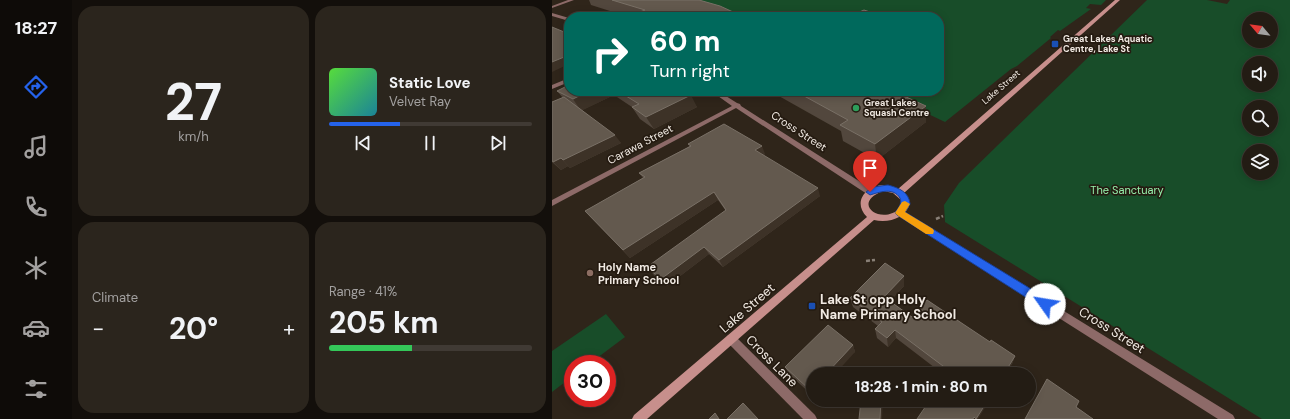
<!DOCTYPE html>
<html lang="en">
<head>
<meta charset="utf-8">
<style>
  :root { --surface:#231c14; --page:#2b251d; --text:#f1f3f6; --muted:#a3a1a0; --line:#403a34; --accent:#2563eb }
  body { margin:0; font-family:"DM Sans",sans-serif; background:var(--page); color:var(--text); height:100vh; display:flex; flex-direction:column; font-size:15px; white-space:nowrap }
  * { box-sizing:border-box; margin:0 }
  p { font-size:13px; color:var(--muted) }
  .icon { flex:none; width:22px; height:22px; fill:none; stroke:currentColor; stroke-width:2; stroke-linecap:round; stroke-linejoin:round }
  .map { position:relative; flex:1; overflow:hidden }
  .drawer { display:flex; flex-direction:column; gap:6px; padding:6px; background:#130f0b; width:480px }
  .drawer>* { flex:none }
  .guide { position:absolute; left:12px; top:12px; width:380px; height:84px; border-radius:16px; box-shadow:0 2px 10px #0003,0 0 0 1px var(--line); background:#00695c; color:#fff; overflow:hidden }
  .needle { width:26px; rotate:299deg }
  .controls { position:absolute; left:690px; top:12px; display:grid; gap:8px }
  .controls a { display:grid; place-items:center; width:36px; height:36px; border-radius:50%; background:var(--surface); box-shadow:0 2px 10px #0003,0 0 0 1px var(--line); font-size:20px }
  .speed { position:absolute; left:12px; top:355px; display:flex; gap:8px; font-size:20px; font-weight:700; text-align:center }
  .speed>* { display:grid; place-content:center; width:52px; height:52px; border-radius:50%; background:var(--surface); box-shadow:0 2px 10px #0003,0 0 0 1px var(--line); line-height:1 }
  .speed .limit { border:6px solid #d22; background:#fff; color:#111 }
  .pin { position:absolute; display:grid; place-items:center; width:34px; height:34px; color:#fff; margin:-41px -17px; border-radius:50% 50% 50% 0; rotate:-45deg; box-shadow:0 0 4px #0007 }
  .pin .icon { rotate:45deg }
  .me { position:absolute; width:44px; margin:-22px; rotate:302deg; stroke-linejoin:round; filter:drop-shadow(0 0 3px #0008) }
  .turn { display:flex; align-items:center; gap:14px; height:84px; padding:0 20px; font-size:18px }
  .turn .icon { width:52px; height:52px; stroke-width:2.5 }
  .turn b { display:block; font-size:28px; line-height:34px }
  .big { font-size:30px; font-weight:700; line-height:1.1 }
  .drawer .card { flex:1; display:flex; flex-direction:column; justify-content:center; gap:6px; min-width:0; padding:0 14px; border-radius:16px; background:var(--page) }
  .drawer .dial { align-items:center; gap:0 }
  .dial b { font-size:52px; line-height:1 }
  .song { display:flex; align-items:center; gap:12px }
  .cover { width:48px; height:48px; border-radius:6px; background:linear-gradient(135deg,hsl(110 70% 55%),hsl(190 70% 35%)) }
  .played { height:4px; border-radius:2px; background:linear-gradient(90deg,var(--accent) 35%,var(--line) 35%) }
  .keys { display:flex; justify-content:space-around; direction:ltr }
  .heat { display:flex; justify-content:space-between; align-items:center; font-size:22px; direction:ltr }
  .charge { height:6px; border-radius:3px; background:linear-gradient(90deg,#34c759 41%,var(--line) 0) }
  .drawer .tiles { flex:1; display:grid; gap:6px; grid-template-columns:repeat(2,1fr) }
  .trip { position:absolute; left:254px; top:367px; width:230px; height:40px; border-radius:20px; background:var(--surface); box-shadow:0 2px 10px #0003,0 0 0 1px var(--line); font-weight:700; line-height:40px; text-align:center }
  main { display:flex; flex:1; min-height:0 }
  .menu { display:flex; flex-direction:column; width:72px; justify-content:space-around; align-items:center; background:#0e0b08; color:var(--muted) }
  .menu .icon { width:28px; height:28px }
  .menu .on { color:var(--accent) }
  .menu b { font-size:18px; color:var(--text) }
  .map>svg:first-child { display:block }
  .green { fill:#184d29; fill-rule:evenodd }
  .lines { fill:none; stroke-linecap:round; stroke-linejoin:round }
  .path { stroke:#898077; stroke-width:2.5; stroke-dasharray:4 2; stroke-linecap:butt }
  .lane { fill:#8d6a68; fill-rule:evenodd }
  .street { fill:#8d6a68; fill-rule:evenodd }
  .secondary { fill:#c78f8c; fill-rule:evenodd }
  .wall { fill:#52473d }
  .shaded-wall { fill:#3d3227 }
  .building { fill:#63594e; stroke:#797066 }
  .route { fill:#2563eb; stroke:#184099 }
  .slow { fill:#f59e0b }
  .transit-dot { fill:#1a4fb4; stroke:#251b11; stroke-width:1.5 }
  .leisure-dot { fill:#2e9e5b; stroke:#251b11; stroke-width:1.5 }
  .education-dot { fill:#8d6e63; stroke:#251b11; stroke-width:1.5 }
  .labels { text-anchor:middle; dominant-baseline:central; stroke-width:3.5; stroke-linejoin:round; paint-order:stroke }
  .far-poi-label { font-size:9px; font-weight:bold; fill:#f1eae3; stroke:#251b11; text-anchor:start }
  .far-street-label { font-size:9px; fill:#f1eae3; stroke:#251b11 }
  .street-label { font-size:11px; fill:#f1eae3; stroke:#251b11 }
  .park-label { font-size:11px; fill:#96f1ac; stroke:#251b11 }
  .poi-label { font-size:11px; font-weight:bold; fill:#f1eae3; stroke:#251b11; text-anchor:start }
  .near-poi-label { font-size:13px; font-weight:bold; fill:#f1eae3; stroke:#251b11; text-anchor:start }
  .near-street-label { font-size:13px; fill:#f1eae3; stroke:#251b11 }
</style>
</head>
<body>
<main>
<nav class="menu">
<b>18:27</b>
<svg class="icon on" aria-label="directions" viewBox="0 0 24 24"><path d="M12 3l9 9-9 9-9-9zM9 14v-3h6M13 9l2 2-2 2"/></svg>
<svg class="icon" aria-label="music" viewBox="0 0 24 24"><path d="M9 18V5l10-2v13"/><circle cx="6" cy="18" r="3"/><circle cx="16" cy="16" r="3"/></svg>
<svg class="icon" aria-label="phone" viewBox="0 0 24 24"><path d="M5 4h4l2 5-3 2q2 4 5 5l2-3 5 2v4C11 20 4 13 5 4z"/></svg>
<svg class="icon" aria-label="climate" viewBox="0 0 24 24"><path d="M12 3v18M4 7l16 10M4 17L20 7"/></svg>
<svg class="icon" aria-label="car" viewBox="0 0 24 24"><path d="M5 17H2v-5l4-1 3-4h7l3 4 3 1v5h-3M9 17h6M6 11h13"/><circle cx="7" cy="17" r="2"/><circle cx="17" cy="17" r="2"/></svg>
<svg class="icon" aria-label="filters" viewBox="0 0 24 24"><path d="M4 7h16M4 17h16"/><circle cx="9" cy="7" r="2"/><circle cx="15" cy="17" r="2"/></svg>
</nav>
<section class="drawer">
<div class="tiles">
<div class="card dial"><b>27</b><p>km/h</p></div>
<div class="card">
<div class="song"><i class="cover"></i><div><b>Static Love</b><p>Velvet Ray</p></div></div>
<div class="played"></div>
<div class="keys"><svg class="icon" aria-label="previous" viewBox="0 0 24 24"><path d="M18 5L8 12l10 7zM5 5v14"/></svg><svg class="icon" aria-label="pause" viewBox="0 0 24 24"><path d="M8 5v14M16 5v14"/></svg><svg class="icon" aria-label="next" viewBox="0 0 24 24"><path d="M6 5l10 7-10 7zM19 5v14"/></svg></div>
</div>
<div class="card"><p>Climate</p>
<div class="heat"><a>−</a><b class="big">20°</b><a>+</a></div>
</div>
<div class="card"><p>Range · 41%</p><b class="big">205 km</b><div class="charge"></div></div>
</div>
</section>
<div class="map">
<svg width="738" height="419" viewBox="0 0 738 419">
  <rect width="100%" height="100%" fill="#2f251a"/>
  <path class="green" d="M112 0H554L549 5 538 4 534 8 539 9 508 31 506 30 498 37 499 38 465 66 459 69 393 122 328 91H387V17H172Z
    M595 0H655L675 4 678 0H738V419H710L393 222 392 205 407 183ZM697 19H719V41H697ZM697 63H719V85H697ZM697 107H719V129H697ZM697 151H719V173H697Z
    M54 314 73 337 37 364H21V376L0 392V351Z"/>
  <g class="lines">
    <path class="path" d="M384 219 391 216
      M314 261 323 260"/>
    <path class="lane" d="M179 334 183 336 263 415 265 419H251L175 342 174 339 175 336Z"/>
    <path class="street" d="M16 0H22L0 8V6Z
      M0 13 17 18V21L0 16Z
      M17 78V82L0 89V85Z
      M159 91H166L185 103 188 104 189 106 321 190 322 192 321 194H315L184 108 0 206V200L180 106Z
      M348 210 681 415 683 419H666L345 215 344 213 345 211Z"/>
    <path class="secondary" d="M563 0H568L352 193 358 203C354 219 336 223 322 220L95 419H80L82 415 315 217C300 202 314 186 331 185 336 185 341 187 346 189ZM331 191 341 193 349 200V207C331 227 297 204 331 191Z"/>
  </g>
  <path class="wall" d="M37 0H147L192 17H77L39 5Z
    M5 91H132L145 107 102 129 88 119 80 107 62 95 30 110 69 143 18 168 16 166 9 170 0 162V102L11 98Z
    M218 91H341L374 106V122L325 160 291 141 289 131Z
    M136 144 213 154 211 155 268 196 171 267 157 254 115 286 102 275 95 267 174 211 166 200 78 258 33 211 91 178 87 173 138 146Z
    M352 276V286L338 301 360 317 438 342 463 356 460 364 454 374H391L344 338 336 347 325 338 323 329 326 326 301 307 298 298Z
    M301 345 303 352 261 374V396L237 374 233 367Z
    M495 379 524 407 541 419H473Z"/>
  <path class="shaded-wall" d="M17 55V64L0 72V62Z
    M37 91H59L62 95 29 111 21 99Z
    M139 95 145 107 102 129 94 117Z
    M374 106V122L325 160 323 144Z
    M63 135 69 143 18 168 11 160Z
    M210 146 213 154 206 158 203 150Z
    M9 158 16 166 9 170 1 162Z
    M266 188 268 196 171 267 167 260Z
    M162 192 166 200 78 258 71 250Z
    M152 247 157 254 115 286 109 279Z
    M352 276V286L333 306 332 297Z
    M343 330 344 338 336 347 335 338Z
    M301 345 303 352 283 374H274Z
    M463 356 460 364 454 374H452Z
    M261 389V395L259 391Z
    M329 400H331L330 419H328Z
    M436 400H438L426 419H424Z"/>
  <path class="building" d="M60 0H147L168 6 192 17H94L83 14 93 10Z
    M312 10 330 16 327 17H296Z
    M0 27 17 34V55L0 62Z
    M17 85V91H37L21 99 5 91Z
    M66 91H132L139 95 94 117 80 107 87 104Z
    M243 91H341L374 106 323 144 288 125 296 120Z
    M12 97 63 135 11 160 9 158 1 162 0 160V102Z
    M172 124 210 146 203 150 266 188 167 260 152 247 109 279 95 267 174 210 162 192 71 250 33 211 93 177 87 173 139 146 136 144Z
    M333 263 352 276 332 297 360 317 375 300 438 342 439 340 463 356 452 374H397L399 372 343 330 335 338 323 329 330 322 298 298Z
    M276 325 301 345 274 374H261V389L259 391 233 367Z
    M495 379 527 401 524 407 541 419H473Z
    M309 400H329L328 419H307Z
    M378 400H436L424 419 422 417 421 419H365Z
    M191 403 206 419H175Z
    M163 413 167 419H157Z"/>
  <path class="route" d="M336 185C347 188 357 192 358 204L353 212 497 300 498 304 497 307 493 308 489 307 345 215 343 213C345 210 347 207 348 205 349 202 349 200 348 198 341 187 328 192 318 195L314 192 321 187Z"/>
  <path class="slow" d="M353 201 358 204 353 212 381 229 382 231 381 234H374L345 215 343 213 350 202Z"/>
  <g class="transit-dot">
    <rect x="499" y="40" width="8" height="8" rx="2"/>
    <rect x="256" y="302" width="8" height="8" rx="2"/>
  </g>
  <circle class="leisure-dot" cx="304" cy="108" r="4"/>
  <circle class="education-dot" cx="38" cy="273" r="4"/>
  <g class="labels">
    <g class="far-poi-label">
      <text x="511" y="39">Great Lakes Aquatic<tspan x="511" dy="10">Centre, Lake St</tspan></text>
      <text x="312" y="103">Great Lakes<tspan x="312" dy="10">Squash Centre</tspan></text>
    </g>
    <g class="far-street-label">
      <text transform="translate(449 87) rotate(-41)">Lake Street</text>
    </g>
    <g class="street-label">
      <text transform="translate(247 131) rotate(33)">Cross Street</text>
      <text transform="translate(88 144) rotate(-28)">Carawa Street</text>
    </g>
    <g class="park-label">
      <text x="575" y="190">The Sanctuary</text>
    </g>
    <g class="poi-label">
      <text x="46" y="267">Holy Name<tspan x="46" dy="13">Primary School</tspan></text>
    </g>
    <g class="near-poi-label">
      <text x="268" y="299">Lake St opp Holy<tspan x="268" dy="15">Name Primary School</tspan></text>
    </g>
    <g class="near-street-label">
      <text transform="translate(195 308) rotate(-41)">Lake Street</text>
      <text transform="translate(560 330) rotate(32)">Cross Street</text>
      <text transform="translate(220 361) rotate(45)">Cross Lane</text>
    </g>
  </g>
</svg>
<div class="controls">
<a><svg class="needle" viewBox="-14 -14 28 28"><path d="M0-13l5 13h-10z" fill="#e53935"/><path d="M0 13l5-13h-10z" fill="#a3a1a0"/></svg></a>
<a><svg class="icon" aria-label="sound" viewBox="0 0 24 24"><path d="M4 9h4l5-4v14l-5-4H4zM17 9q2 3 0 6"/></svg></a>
<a><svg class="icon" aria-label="search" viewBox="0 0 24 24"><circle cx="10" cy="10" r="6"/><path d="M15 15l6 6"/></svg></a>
<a><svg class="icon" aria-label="layers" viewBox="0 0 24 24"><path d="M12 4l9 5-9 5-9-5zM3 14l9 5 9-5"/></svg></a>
</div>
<div class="speed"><div class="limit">30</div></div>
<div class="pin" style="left:318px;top:192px;background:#d93025"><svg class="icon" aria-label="arrive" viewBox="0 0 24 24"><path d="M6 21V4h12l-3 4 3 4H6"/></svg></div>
<svg class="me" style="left:493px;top:304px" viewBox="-20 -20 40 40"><circle r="19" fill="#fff"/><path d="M0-13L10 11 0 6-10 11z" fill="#2563eb"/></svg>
<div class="trip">18:28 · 1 min · 80 m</div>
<div class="guide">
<div class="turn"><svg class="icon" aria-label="right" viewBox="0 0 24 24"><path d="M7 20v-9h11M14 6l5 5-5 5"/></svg><div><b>60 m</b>Turn right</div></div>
</div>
</div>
</main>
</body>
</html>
